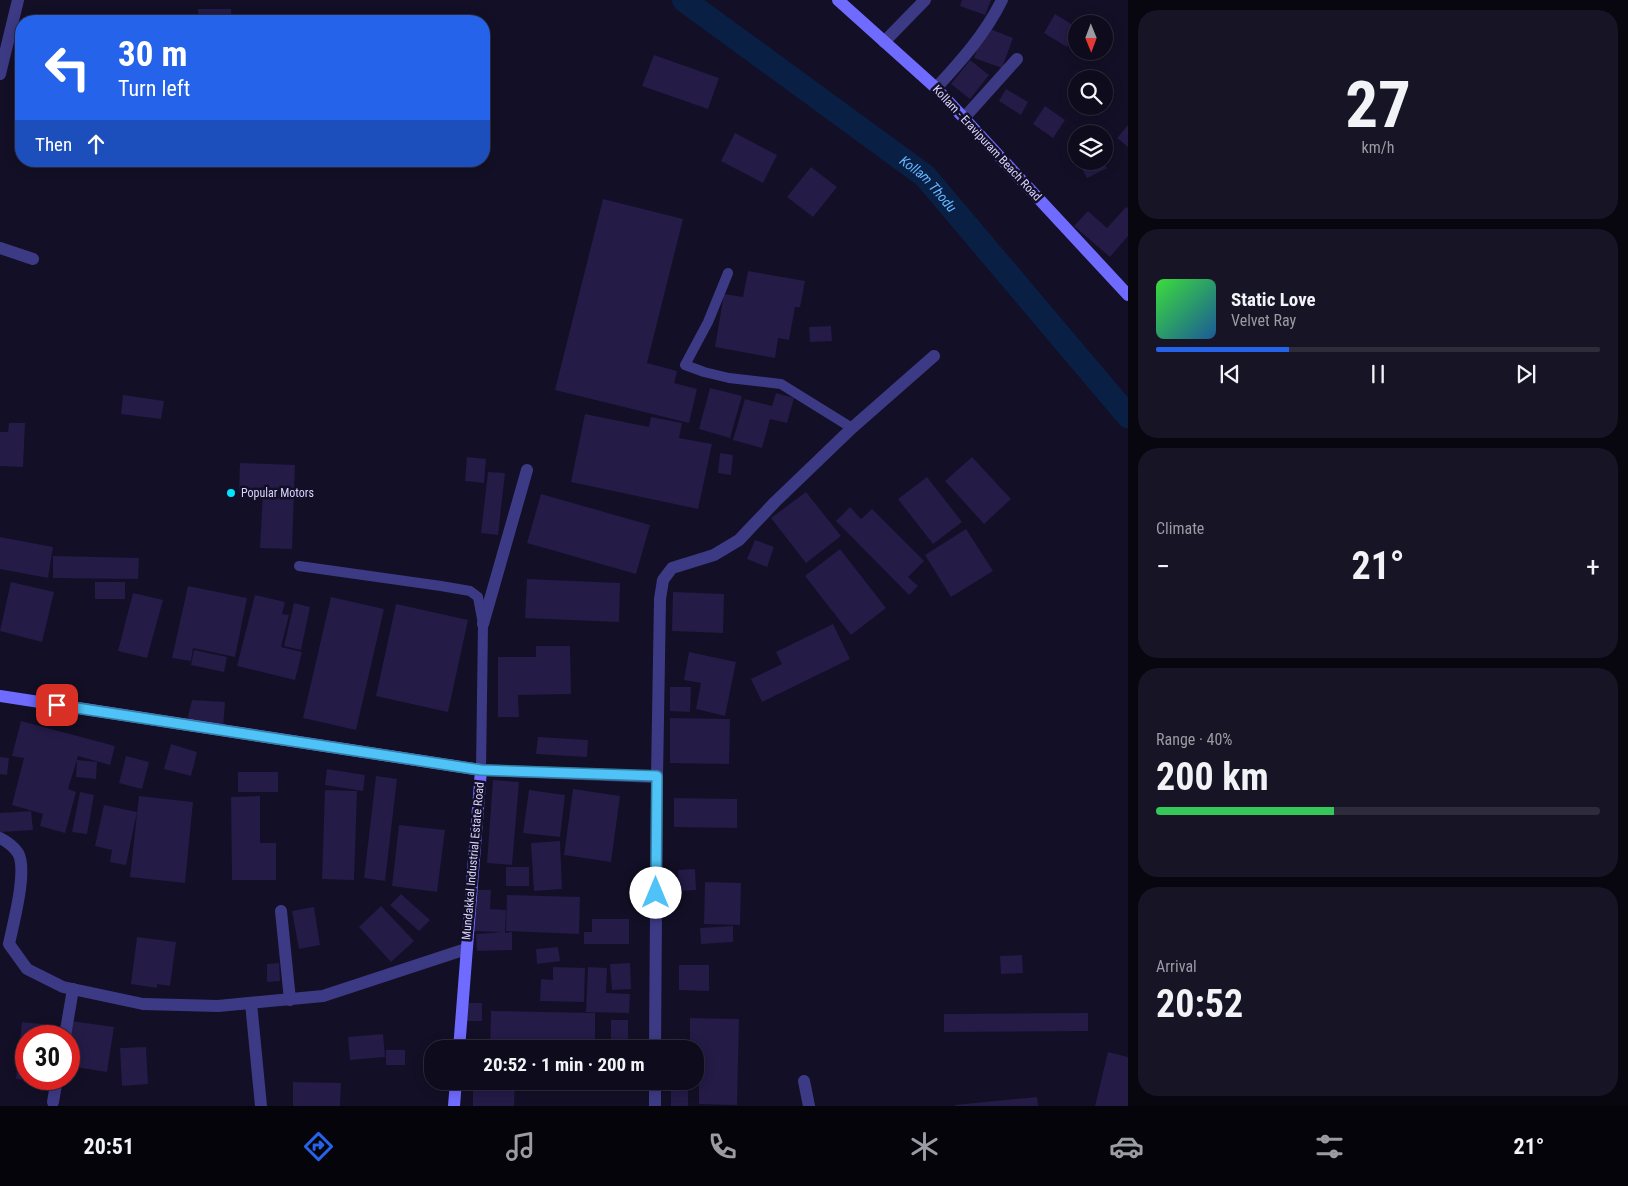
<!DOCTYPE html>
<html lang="en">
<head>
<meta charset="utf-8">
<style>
  :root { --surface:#0e0b1c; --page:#171425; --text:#f1f3f6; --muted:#9b9ba3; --line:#2e2b3b; --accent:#2563eb }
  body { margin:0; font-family:"Roboto Condensed",sans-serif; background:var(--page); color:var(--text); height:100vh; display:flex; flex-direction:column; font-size:19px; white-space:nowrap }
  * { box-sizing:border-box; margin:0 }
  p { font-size:16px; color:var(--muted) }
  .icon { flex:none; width:28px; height:28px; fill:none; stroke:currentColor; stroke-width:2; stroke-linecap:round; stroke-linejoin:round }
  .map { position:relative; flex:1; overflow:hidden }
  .details { display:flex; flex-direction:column; gap:10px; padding:10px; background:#08060f; width:500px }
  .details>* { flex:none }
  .hud { position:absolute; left:15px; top:15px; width:475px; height:152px; border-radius:20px; box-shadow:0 2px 12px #0003,0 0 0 1px var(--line); background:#2563eb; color:#fff; overflow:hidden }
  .needle { width:32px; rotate:179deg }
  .fabs { position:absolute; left:1068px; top:15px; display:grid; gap:10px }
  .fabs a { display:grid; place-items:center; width:45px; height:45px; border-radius:50%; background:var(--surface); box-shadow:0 2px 12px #0003,0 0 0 1px var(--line); font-size:25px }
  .speed { position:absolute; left:15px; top:1025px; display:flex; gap:10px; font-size:25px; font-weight:700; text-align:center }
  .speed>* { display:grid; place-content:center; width:65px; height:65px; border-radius:50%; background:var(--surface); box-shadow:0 2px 12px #0003,0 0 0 1px var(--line); line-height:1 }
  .speed .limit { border:8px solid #d22; background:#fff; color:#111 }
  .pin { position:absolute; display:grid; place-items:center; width:42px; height:42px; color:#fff; margin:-21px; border-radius:10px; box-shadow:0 2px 8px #0006 }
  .me { position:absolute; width:55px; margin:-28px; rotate:0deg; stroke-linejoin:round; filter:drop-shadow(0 0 4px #0008) }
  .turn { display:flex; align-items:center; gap:18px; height:105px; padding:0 20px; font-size:22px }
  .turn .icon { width:65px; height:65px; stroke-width:2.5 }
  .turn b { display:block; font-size:35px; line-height:42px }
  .then { display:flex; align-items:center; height:48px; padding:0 20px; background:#0003; gap:10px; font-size:19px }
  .big { font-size:38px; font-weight:700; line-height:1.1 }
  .details .widget { flex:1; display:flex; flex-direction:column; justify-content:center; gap:8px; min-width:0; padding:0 18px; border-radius:20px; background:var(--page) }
  .details .dial { align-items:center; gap:0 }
  .dial b { font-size:65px; line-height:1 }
  .song { display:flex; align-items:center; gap:15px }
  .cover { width:60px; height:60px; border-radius:8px; background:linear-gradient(135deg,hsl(120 70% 55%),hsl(210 70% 35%)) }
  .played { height:5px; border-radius:2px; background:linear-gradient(90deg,var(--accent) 30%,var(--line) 30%) }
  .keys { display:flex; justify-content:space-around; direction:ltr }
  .heat { display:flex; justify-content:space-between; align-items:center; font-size:28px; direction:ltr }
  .charge { height:8px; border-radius:4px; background:linear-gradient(90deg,#34c759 40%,var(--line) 0) }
  .trip { position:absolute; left:424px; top:1040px; width:280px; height:50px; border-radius:20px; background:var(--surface); box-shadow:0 2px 12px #0003,0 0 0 1px var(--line); font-weight:700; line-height:50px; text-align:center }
  .tab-bar { display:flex; height:80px; justify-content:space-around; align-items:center; background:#06040b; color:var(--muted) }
  .tab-bar .icon { width:35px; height:35px }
  .tab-bar .active { color:var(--accent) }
  .tab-bar b { font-size:22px; color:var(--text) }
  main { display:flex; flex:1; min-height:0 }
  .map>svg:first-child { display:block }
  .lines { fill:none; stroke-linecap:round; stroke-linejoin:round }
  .canal { stroke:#0a1f44; stroke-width:24 }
  .building { fill:#241b47 }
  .lane { stroke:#3d3a85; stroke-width:10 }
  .street { stroke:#3d3a85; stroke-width:12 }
  .secondary { stroke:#6f6bff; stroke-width:12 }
  .route-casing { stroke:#337fa1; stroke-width:12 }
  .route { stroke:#4fc3f7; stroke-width:9 }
  .poi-dot { fill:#00e5ff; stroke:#130f26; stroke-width:2 }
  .labels { text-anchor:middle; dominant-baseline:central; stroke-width:5; stroke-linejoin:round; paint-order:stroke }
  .street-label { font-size:12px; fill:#d9d4ff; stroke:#130f26 }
  .poi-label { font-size:12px; fill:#d9d4ff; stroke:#130f26; text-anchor:start }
  .water-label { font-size:14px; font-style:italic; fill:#62b6ff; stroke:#130f26 }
</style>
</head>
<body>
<main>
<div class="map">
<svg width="1128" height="1106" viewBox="0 0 1128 1106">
  <rect width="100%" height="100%" fill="#130f26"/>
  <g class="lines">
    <path class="canal" id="s1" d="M684 0 925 176 1128 416"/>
  </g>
  <path class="building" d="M962 0H991L985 15 960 6Z
    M198 9H231V21H198Z
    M1055 14 1076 27V32L1067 47 1044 33Z
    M985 27 1013 38 1002 68 974 58Z
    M654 55 719 78 708 109 642 86Z
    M970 60 989 75 970 99 951 84Z
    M1006 89 1028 102 1021 115 999 101Z
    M1045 106 1065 120 1053 138 1033 124Z
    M1128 125V147L1117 138Z
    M735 133 777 155 763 183 721 161Z
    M1082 161H1103L1107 168 1087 178 1079 163Z
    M811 167 837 187 813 217 787 197Z
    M603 199 683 219 647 363 677 371 674 383 697 389 689 423 555 390Z
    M1126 207 1128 208V236L1110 257 1074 226 1088 211 1107 228Z
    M748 271 805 281 800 307H795L789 340 778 338 775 358 715 347 724 294 743 297Z
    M831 326 832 341 810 342 809 327Z
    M710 388 742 396 730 438 699 429Z
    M776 393 794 398 787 423 770 419 762 448 733 440 745 399 772 406Z
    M123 395 164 401 161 419 121 414Z
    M585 414 649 427 651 417 682 423 679 438 712 444 698 509 571 482Z
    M9 423H25L23 467 0 466V432H8Z
    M720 453 733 455 731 475 718 473Z
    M467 457 486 459 484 483 465 481Z
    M972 457 1011 499 984 524 945 481Z
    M240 463 295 465 292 549 260 548 263 492H239Z
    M488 472 505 473 498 535 481 533Z
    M927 477 962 522 933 544 898 499Z
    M806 492 841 536 806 563 771 518Z
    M541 494 650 525 636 574 527 543Z
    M850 507 861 519 872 509 924 561 908 577 918 586 909 595 836 521Z
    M966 529 993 571 951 597 925 555Z
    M0 537 53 547 48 578 0 569Z
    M755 540 774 547 767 567 747 559Z
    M840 549 886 608 851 635 805 576Z
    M53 556 139 558 138 579 53 578Z
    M527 579 620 583 619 622 525 618Z
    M11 582 54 592 42 642 0 631Z
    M95 582H125V599H95Z
    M188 586 247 598 235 657 193 648 191 661 172 658Z
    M673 592 724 594 723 633 672 631Z
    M133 593 163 600 147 658 118 651Z
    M255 595 285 602 282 614 289 615 281 647 302 652 295 680 237 666Z
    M331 597 384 609 356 730 303 718Z
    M294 603 310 607 301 650 284 646Z
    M396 604 468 620 448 712 376 696Z
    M833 624 850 659 762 702 751 679 782 664 776 652Z
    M536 646H570L571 694 518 695 519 717H498V657H536Z
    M194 650 227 657 224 672 191 665Z
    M689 652 736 662 725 716 696 709 701 683 684 680Z
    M670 687H691L690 712 670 711Z
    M192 700 225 702 223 728 187 721Z
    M670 718 730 719 729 764 670 763Z
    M21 721 115 746 110 765 78 756 68 789 76 792 65 833 40 826 43 814 12 805 24 758 12 756Z
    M538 737 588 740 587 757 536 754Z
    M171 744 197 752 191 776 164 769Z
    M126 756 149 762 142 789 119 783Z
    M0 757 9 758 7 775 0 774Z
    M77 760 97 762 96 779 76 777Z
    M327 769 365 775 363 791 325 785Z
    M238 772H278V792H238Z
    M376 776 397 779 385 881 364 878Z
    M493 780 519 782 512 865 487 863Z
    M573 789 620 796 611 862 564 855Z
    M325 790 357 791 354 880 322 879Z
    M529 790 565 795 560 837 523 833Z
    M80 792 94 795 87 834 72 832Z
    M139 796 193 802 185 883 130 877Z
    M260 796V843H276V880H232L231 797Z
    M674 798 737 799V828L674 827Z
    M104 805 137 812 126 865 110 862 112 850 95 846Z
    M31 811 33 830 0 832V813Z
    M399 825 445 830 437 892 392 886Z
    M560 841 562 889 534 891 531 843Z
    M506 867H529V886H506Z
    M695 869 696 890 679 891 678 870Z
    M705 882 741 883 740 925 704 924Z
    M474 890H491L490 909 506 910 505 933 512 932V950L477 951 476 934 503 932 472 931Z
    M401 894 430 920 419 931 390 905Z
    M507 895 580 897 579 934 506 931Z
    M381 906 414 941 391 962 359 927Z
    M314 907 320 945 299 949 292 911Z
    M592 919H629V944H584V932H592Z
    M733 926V942L701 944 700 928Z
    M137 937 176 942 170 986 157 984V988L131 984Z
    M558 947 560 961 537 964 536 949Z
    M1022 955 1023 973 1001 974 1000 956Z
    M279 963 280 981 267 982V964Z
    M630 963 631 989 612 990 610 964Z
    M679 965H709V991L679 990Z
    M553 967 585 968 584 1002 540 1001 541 979 553 980Z
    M588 967 607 968 606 993 630 994 629 1013 586 1012Z
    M462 1003H482V1021H463Z
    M491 1011 595 1013V1049H490Z
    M1088 1013V1031L944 1032V1014Z
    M690 1018 739 1019 737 1105 699 1104V1068L695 1067V1049H690Z
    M611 1020H628V1039L611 1040Z
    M71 1021 114 1027 107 1072 69 1066V1036Z
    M22 1022 51 1025 50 1036H26V1079H45V1082L16 1079Z
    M383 1034 385 1057 350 1060 348 1037Z
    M609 1041H625V1049H609Z
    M146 1047 148 1084 122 1086 120 1048Z
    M386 1050H405V1065H386Z
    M1108 1052 1128 1057V1106H1095Z
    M473 1081H515L514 1106H473Z
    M671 1081H688V1106H671Z
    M293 1082 341 1083 340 1106H293Z
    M1037 1097 1038 1106H955V1105Z"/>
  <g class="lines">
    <path class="lane" d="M728 273 708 322 685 365 704 372 729 378 781 384 852 428
      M299 566 441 586 470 591 478 597 483 624 481 770"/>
    <path class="street" d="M884 42 925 0
      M0 74 18 0
      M936 88C961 61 986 33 1002 0
      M964 118 1017 59
      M0 248 33 259
      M483 624 527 470
      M481 770 657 777
      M0 838C6 841 14 847 18 853 28 870 13 924 9 944L27 969 63 987 143 1004 218 1006 323 996 466 949
      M281 911 290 1000
      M251 1003 261 1106
      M65 1036 73 989
      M655 1049 657 777 660 599 663 580 672 568 714 555 739 540 775 502 852 428 934 356
      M804 1081 809 1106
      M53 1102 57 1079
      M655 1106V1081"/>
    <path class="secondary" d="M838 0 936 88 1128 295
      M0 696 481 770 459 1049
      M454 1106 456 1081"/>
  </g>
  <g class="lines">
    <g class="route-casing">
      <path id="route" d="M57 705 481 770 657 776 656 893"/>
    </g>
    <use href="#route" class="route"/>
  </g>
  <circle class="poi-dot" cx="231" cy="493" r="5"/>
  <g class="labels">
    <g class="street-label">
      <text transform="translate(987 143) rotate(47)">Kollam - Eravipuram Beach Road</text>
      <text transform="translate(473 861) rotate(-85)">Mundakkal Industrial Estate Road</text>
    </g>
    <g class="poi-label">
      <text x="241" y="493">Popular Motors</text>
    </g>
    <g class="water-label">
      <text stroke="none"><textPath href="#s1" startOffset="306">Kollam Thodu</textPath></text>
    </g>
  </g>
</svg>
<div class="fabs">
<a><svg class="needle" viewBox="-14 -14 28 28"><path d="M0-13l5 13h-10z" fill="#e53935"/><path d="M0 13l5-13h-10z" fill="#9b9ba3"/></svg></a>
<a><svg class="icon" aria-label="search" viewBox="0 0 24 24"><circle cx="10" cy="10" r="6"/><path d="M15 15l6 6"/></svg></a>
<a><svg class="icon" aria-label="layers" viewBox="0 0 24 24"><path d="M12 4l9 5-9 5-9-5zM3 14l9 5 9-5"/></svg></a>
</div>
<div class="speed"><div class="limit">30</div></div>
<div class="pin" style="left:57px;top:705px;background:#d93025"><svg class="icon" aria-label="arrive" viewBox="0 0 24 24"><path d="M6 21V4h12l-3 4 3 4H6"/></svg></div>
<svg class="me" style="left:656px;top:893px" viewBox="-20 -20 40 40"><circle r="19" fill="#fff"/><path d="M0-13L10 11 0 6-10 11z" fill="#4fc3f7"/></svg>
<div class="trip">20:52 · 1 min · 200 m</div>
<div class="hud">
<div class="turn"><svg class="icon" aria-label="left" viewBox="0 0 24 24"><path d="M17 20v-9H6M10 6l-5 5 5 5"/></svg><div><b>30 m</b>Turn left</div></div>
<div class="then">Then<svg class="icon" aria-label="ahead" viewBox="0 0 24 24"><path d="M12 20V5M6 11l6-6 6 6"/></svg></div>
</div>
</div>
<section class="details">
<div class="widget dial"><b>27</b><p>km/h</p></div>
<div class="widget">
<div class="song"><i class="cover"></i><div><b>Static Love</b><p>Velvet Ray</p></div></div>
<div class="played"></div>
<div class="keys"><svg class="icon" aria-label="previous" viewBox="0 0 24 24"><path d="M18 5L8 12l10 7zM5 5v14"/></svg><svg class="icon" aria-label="pause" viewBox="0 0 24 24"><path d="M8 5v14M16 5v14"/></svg><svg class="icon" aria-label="next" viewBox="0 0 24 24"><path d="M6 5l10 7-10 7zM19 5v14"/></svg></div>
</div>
<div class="widget"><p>Climate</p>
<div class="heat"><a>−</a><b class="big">21°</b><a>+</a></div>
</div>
<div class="widget"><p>Range · 40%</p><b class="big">200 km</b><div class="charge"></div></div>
<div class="widget"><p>Arrival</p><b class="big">20:52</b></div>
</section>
</main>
<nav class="tab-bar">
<b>20:51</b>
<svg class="icon active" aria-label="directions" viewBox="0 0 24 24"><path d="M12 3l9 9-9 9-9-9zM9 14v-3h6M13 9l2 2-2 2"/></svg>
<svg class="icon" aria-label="music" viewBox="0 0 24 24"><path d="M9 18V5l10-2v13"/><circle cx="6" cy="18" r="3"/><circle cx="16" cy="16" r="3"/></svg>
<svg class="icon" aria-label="phone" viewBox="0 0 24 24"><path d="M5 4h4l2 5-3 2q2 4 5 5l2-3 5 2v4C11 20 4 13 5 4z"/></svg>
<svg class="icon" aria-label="climate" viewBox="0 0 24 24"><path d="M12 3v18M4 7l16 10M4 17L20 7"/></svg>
<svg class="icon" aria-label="car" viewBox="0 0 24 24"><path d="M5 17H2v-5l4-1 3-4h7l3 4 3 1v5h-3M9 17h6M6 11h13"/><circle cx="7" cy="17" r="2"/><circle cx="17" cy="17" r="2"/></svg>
<svg class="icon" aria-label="filters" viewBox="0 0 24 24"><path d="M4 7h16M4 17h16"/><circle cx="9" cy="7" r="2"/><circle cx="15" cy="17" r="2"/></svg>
<b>21°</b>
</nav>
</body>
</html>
